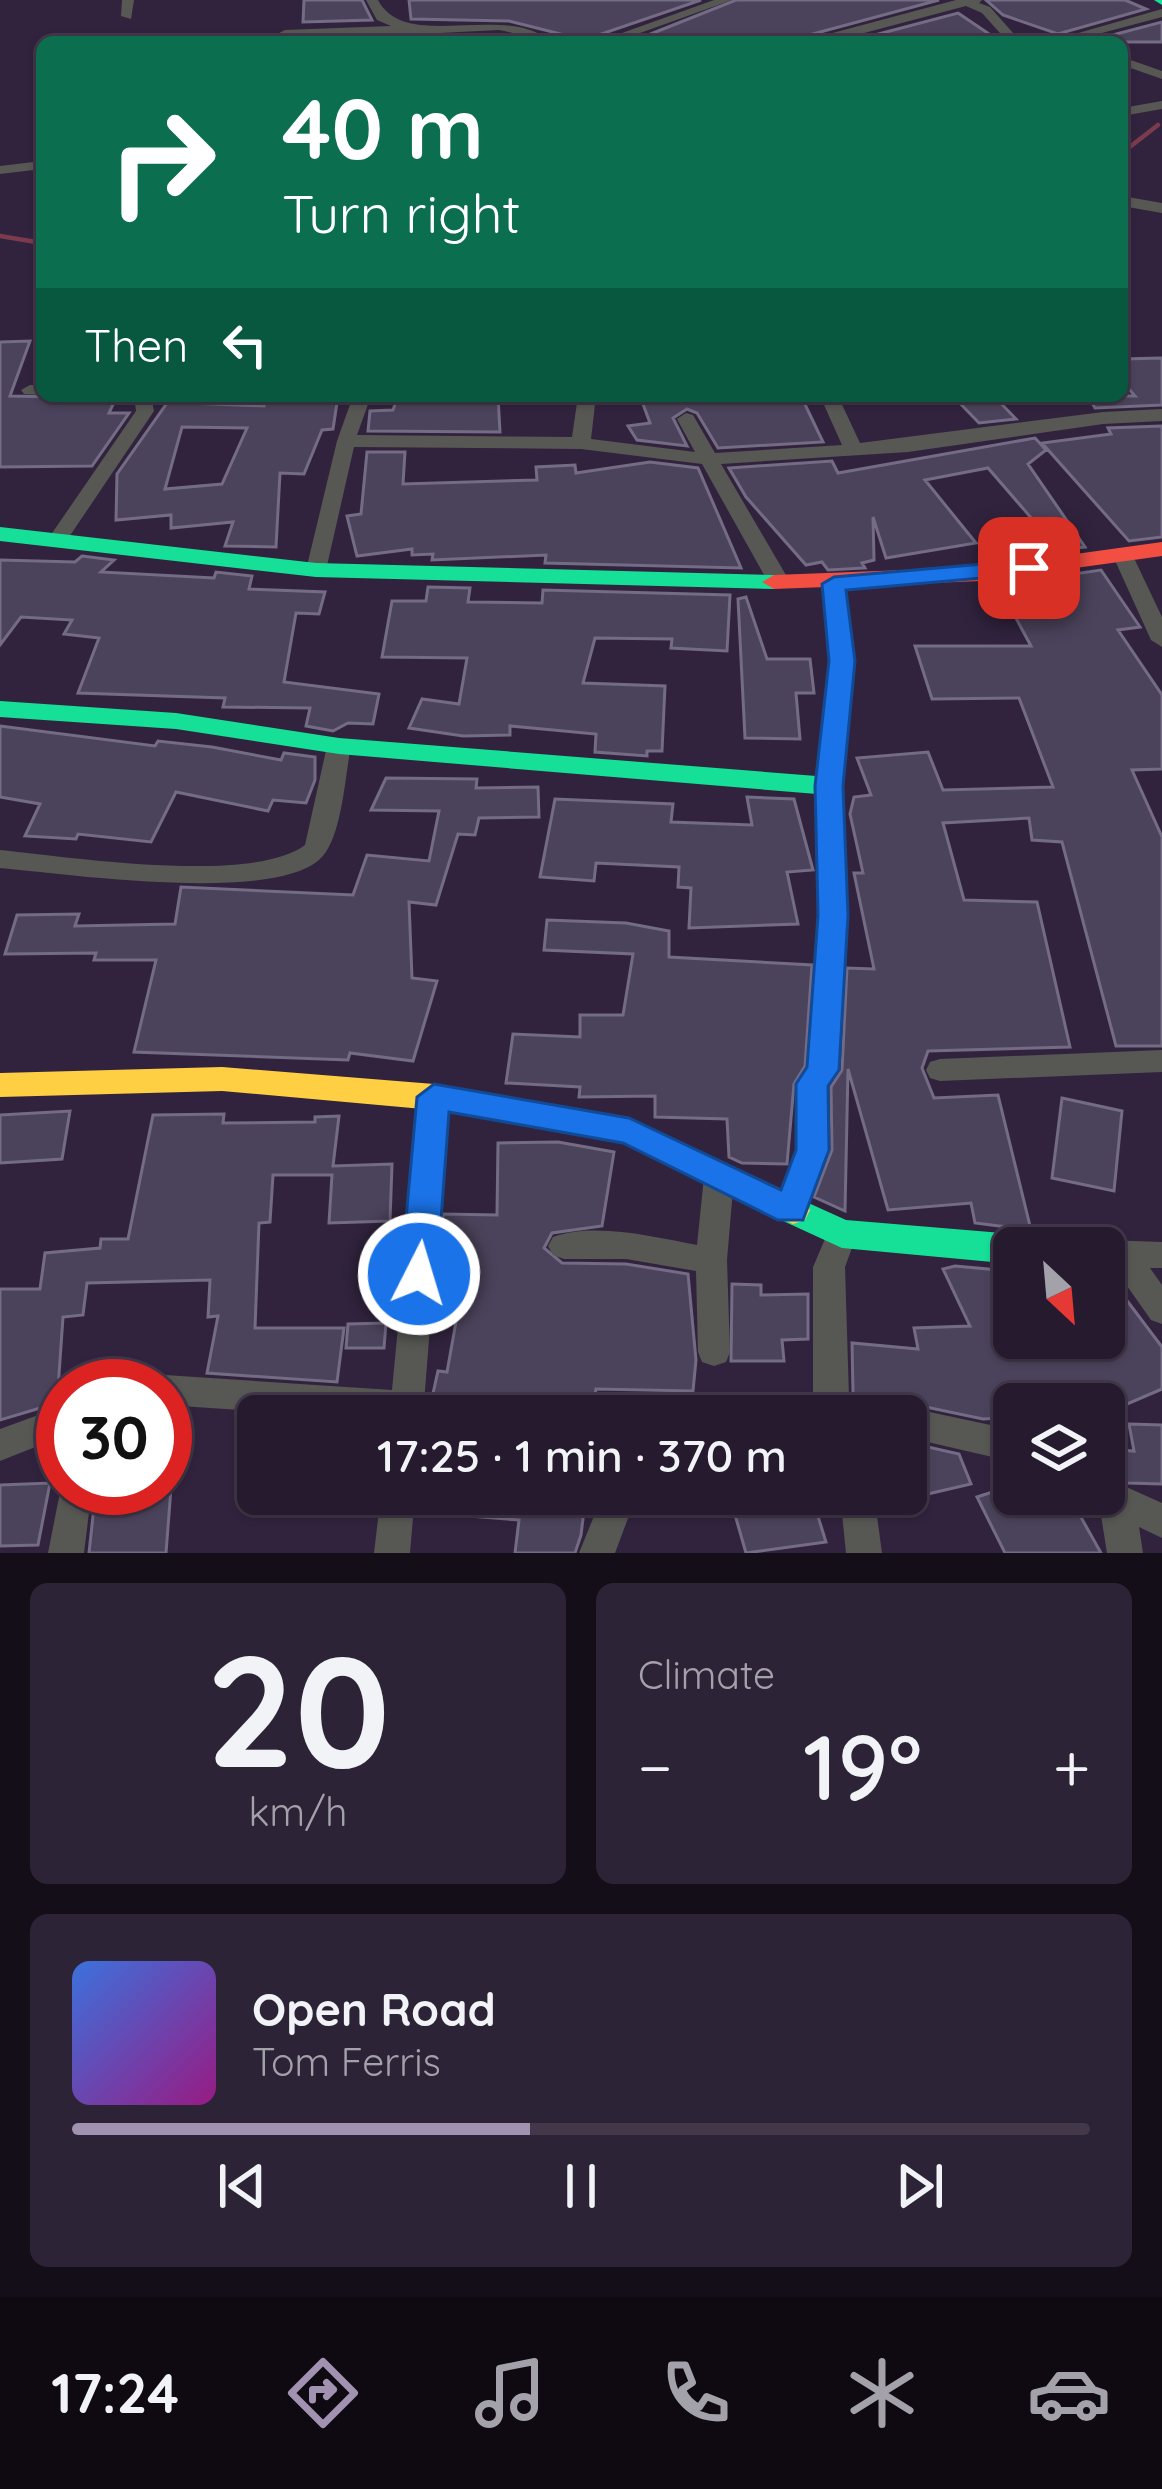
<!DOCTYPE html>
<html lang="en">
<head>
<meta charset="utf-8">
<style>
  :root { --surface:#251a2e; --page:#2d2336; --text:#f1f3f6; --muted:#a3a1aa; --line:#42384a; --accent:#a092b0 }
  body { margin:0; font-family:Quicksand,sans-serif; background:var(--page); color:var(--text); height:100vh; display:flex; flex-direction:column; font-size:45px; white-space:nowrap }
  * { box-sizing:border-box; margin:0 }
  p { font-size:39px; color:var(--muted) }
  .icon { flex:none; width:66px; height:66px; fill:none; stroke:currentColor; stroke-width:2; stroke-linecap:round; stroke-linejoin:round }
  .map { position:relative; height:1553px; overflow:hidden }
  .side { display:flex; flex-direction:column; gap:30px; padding:30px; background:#140e19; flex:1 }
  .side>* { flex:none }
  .banner { position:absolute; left:36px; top:36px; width:1092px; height:366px; border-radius:18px; box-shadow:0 3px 9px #0004,0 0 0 3px var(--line); background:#0b6e4f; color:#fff; overflow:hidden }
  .needle { width:78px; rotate:154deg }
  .controls { position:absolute; left:993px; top:1227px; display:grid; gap:24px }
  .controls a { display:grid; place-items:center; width:132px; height:132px; border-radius:18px; background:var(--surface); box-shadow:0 3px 9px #0004,0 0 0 3px var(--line); font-size:60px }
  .speed { position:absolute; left:36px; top:1359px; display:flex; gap:24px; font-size:60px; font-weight:700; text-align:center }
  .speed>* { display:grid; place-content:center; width:156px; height:156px; border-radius:50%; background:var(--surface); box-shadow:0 3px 9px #0004,0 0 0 3px var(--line); line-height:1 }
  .speed .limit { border:18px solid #d22; background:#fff; color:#111 }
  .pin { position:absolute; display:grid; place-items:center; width:102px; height:102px; color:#fff; margin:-51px; border-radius:24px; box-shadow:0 6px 18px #0006 }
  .me { position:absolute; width:132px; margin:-66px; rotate:5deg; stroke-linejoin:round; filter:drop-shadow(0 0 9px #0008) }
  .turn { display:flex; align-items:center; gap:42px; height:252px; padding:0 48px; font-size:54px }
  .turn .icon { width:156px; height:156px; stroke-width:2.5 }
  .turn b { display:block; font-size:84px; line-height:102px }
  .then { display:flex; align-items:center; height:114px; padding:0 48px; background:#0003; gap:24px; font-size:45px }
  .big { font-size:90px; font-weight:600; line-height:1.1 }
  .side .card { flex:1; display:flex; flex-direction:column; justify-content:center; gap:18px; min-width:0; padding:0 42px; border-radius:18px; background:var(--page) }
  .side .dial { align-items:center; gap:0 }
  .dial b { font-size:156px; line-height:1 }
  .song { display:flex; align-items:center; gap:36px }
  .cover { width:144px; height:144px; border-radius:18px; background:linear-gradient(135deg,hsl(220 70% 55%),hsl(310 70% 35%)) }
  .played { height:12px; border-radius:6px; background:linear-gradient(90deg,var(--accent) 45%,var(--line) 45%) }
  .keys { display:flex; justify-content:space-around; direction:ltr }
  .heat { display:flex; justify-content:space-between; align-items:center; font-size:66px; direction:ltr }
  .side .tiles { flex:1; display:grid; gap:30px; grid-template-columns:1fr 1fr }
  .card:last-child { grid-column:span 2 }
  .trip { position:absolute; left:237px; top:1395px; width:690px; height:120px; border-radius:18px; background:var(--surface); box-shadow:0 3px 9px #0004,0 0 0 3px var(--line); font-weight:600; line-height:120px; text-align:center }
  .menu { display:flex; height:192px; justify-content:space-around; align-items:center; background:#0f0a12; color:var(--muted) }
  .menu .icon { width:84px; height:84px }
  .menu .selected { color:var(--accent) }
  .menu b { font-size:54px; color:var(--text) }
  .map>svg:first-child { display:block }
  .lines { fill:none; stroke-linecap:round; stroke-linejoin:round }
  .stream { stroke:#7b3b4d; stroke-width:4.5 }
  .building { fill:#4b435b; stroke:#736c84; stroke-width:3; fill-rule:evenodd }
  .street { fill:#575853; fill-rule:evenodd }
  .fast { fill:#16e098; fill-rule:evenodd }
  .slow { fill:#ffcf43; fill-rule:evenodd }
  .jam { fill:#f24e42; fill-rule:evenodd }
  .route { fill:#1a73e8; stroke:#114b97; stroke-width:3 }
</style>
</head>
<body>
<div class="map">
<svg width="1162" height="1553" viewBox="0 0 1162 1553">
  <rect width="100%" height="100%" fill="#31233e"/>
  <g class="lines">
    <path class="stream" d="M1122 153 1158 125
      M0 236 42 243"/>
  </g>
  <path class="building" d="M304 0H362L372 20 303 22Z
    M409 0H701L584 40 509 21 411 19Z
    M736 0H939L809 35 807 42 638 39Z
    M986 0H1125L1146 9 1058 34 1003 15Z
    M958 13 1001 42H848Z
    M1162 22V42H1086Z
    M30 341 10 396 116 398 109 413H129L92 466 0 467V342Z
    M1162 358V405L1095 408 1088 396H1135L1122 381V359Z
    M172 396H190L188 403 264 406 266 396H338L333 429 322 430 304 474 280 473 276 547 225 546 233 522 171 528V515L116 520 117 474ZM182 427 247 428 222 484 165 489Z
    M398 396H498L500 432 368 431 370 411 393 410Z
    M640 396H801L823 442 718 448 697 413 687 409 673 418 687 446 637 440 628 426 650 423Z
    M953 396H994L1016 419 979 423Z
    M1162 426V537L1129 541 1042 443 1111 434 1108 428Z
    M1035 438 1046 450 1028 464 1085 547 1059 550 988 468 925 480 976 543 886 558 873 517 874 560 862 563 865 568 828 570 822 562 806 565 746 497 729 468 832 461 838 473Z
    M367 452H405L403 484 537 480 536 467 575 465 576 473 650 462 698 468 741 568 545 563 546 555 432 560 433 554 412 555V549L357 556 347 516 361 514Z
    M82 556 114 560 101 572 214 578 216 572 252 576 249 589 325 592 319 614 296 613 284 682 379 694 373 724 348 723 333 731 306 726 310 708 223 707 225 698 78 693 99 638 64 634 72 620 21 617 0 645V560L75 562Z
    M1101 570 1140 627 1118 630 1162 695V769L1132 770 1162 837V1046H1116L1062 842 1032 840 1029 818 943 823 964 900 1037 902 1070 1047 928 1051 922 1068 934 1098 998 1095 1031 1230 975 1223 971 1203 888 1210 848 1069 845 1211 814 1197 832 1150 831 1087 842 1070 847 968 874 969 854 873H863L850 814 854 797 871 795 857 758 928 752 943 790 1053 787 1019 698 932 699 915 646H1031L998 585Z
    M428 587 470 588 468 602 542 603 543 590 730 595 727 651 671 648 672 639 595 638 583 683 665 686 662 751H647V756L595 752 596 734 510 726V735L463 736 409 728 422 699 459 704 467 658 382 657 392 601H426Z
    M746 597 767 659H810L814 693H796L800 739 745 738 738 599Z
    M0 726 155 746 158 741 212 747 281 760 284 753 315 757V780L306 803 273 800 268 811 176 792 151 842 78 834 76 839 25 836 40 804 0 797Z
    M386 778 477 779 476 788 538 787 539 817 479 818 475 835 458 834 436 905 409 902 412 978 437 981 413 1061 350 1053 348 1060 134 1052 156 960H94L96 953 5 954 17 915 79 914 75 926 175 924 181 887 353 895 367 855 429 861 439 811 371 810Z
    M747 797 794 799 813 870 787 872 798 924 689 928 691 888 678 887 679 867 596 863 594 881 540 877 555 799 673 804 671 822 752 825Z
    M547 920 626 923 669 931V957L812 965 805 1066 794 1084 787 1164 742 1163 729 1157 727 1119 655 1117V1096L579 1097 580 1087 506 1083 513 1034 580 1037V1015H623L633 954 544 950Z
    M1062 1098 1122 1111 1114 1191 1052 1178Z
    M70 1111 62 1159 0 1163V1115Z
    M224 1114 223 1123 315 1122V1117L339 1116 333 1166 392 1164 390 1221 329 1223 332 1175H273L270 1222 259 1223 255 1328H344L337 1382 207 1373 218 1316 208 1317 210 1280 87 1283 83 1315 63 1317 57 1403 0 1420V1289H40L45 1253 100 1248 101 1239H128L153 1115Z
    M558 1142 614 1152 602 1226 552 1233 544 1248 562 1263 626 1264 688 1274 696 1360 693 1391 596 1389 591 1416H428L438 1371 447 1372 463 1283H438L443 1214 497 1215 498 1143Z
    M955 1266 1009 1271 1014 1351 1062 1338H1104V1270L1162 1347V1389L1125 1405 1121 1388 1062 1404H998L1001 1418 983 1419 907 1403 892 1411 885 1401 853 1393 852 1343 918 1349 914 1328 970 1326 943 1269Z
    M732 1284 761 1285V1295L808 1294V1339L782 1340 784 1361H731Z
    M386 1323 384 1348H346L348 1324Z
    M1129 1424 1162 1425V1484L1128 1483 1109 1474 1104 1449 1134 1451Z
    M906 1442 959 1454 971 1484 906 1499Z
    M50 1483 38 1545 0 1546V1485Z
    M1014 1485V1494H1068L1101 1553H1005L977 1497Z
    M96 1488H171L166 1553H89Z
    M419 1494H586L581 1535 575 1553H515L519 1520 418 1512Z
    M729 1494H811L826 1542 746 1553Z"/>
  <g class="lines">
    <path class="street" d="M122 0H134L131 19 121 16Z
      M366 0H378C406 53 503 1 552 42 534 42 518 33 499 30L262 42 285 30 391 26 377 20Z
      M714 0H732L615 42H597Z
      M956 0H982L979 3 990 7 1021 42H1008L982 13 966 6 830 42 810 39Z
      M1162 9V17L1068 42H1047Z
      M1122 57 1162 71V79L1122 65Z
      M1162 101V109L1122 116V108Z
      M42 161V169L0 174V166Z
      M1122 196 1162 203V213L1122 206Z
      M30 385H42V395L24 394 21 390Z
      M121 396H151L154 411 65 543H51L48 539 136 411 135 403Z
      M353 396H371L357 435 572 437 578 396H596L591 439 695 452 677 419 686 413 693 415 715 453 842 445 820 396H838L860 443 1103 412 1162 409V421L1103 424 908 452 721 464 790 582 779 588 768 582 702 464 581 449 354 447 326 570 316 576 306 570 337 441Z
      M1123 550 1133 556 1162 617V647L1151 640 1113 556Z
      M834 578 845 584 853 661 841 786 846 915 837 1070 826 1086 827 1150 801 1219 790 1223 779 1219 775 1210 797 1150 798 1084 809 1067 820 915 817 786 831 661 823 584Z
      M339 739 351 746C345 775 342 841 319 860 269 903 67 874 0 868V850C69 857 252 885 305 845L327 746Z
      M1162 1050V1072L940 1081 930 1078 926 1070 930 1062 940 1059Z
      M434 1086 444 1089 448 1097 423 1416H331L165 1405V1386H150L153 1379 165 1375 392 1390 420 1097 424 1089Z
      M719 1165 730 1168 734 1177 727 1260 730 1352 726 1362 714 1366 702 1362 698 1352 696 1271 626 1259H564L553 1255 548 1246 553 1237C596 1222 653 1237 697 1245L704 1177 708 1168Z
      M842 1221 853 1225 857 1234 845 1267 849 1397 884 1405 889 1416H816L813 1409V1267L831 1225Z
      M1104 1240 1162 1242V1268H1150L1162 1285V1324L1151 1320 1113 1266H1104V1248H1091Z
      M63 1406V1436L0 1461V1429Z
      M906 1407 1014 1430V1462L906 1437V1416H892Z
      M63 1477V1488H92L84 1553H48Z
      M1104 1477 1162 1503V1538L1139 1527 1143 1553H1107L1100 1509 1092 1505 1087 1494H1104Z
      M381 1494H415L410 1553H374Z
      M603 1494 636 1497 615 1553H579Z
      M840 1494H874L882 1553H846Z"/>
    <path class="fast" d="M1154 0H1162V5Z
      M0 527 316 563 774 575 786 582 774 589 316 577 0 541Z
      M0 701 176 713 339 738 829 777 843 786 829 795 339 754 176 729 0 717Z
      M793 1196 846 1220 1014 1234 1026 1239 1031 1248H1014V1264L842 1248 781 1220 776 1210 781 1200Z"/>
    <path class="slow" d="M222 1067 434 1084 629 1118 805 1200 810 1210 805 1220 793 1224 623 1143 434 1110 222 1091 0 1097V1073Z"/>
    <path class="jam" d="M1162 542V556L982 581 774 589 762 582 774 575 982 567Z"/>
  </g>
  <path class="route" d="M1029 560 1041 568 1037 573 846 590 855 661 843 786 848 915 839 1070 828 1086 829 1150 803 1220H778L623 1143 449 1112 437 1274 431 1285 419 1289 406 1285 401 1274 417 1097 434 1084 629 1118 781 1190 796 1150V1084L807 1067 818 915 815 786 829 661 822 584 834 577Z"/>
</svg>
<div class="controls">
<a><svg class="needle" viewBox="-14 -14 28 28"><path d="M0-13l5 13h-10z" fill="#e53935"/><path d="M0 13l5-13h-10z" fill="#a3a1aa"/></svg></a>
<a><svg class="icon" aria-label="layers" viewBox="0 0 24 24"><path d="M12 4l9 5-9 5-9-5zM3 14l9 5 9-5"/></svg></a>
</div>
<div class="speed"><div class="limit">30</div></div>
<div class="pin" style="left:1029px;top:568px;background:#d93025"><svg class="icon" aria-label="arrive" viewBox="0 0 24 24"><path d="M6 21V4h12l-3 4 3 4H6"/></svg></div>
<svg class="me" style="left:419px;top:1274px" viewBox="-20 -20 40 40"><circle r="17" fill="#1a73e8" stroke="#fff" stroke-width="3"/><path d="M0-11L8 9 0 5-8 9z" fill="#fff"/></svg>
<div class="trip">17:25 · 1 min · 370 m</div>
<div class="banner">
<div class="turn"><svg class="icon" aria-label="right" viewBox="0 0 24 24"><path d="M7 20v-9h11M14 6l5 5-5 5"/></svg><div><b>40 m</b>Turn right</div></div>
<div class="then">Then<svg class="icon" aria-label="left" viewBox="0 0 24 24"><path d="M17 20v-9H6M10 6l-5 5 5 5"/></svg></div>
</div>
</div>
<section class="side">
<div class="tiles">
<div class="card dial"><b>20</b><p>km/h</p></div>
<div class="card"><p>Climate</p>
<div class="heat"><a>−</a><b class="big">19°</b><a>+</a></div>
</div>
<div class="card">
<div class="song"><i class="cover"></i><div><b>Open Road</b><p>Tom Ferris</p></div></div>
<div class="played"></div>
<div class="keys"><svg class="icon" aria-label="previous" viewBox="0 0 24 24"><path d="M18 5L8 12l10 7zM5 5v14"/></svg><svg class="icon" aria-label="pause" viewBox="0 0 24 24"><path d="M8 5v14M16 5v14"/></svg><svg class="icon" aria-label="next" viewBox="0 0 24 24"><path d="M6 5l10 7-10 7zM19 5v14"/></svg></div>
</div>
</div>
</section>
<nav class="menu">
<b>17:24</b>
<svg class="icon selected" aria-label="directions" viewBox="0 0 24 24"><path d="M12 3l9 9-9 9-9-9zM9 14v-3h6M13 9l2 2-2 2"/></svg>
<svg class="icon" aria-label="music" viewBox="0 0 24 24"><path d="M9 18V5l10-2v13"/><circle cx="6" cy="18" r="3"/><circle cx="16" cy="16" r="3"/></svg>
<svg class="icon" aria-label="phone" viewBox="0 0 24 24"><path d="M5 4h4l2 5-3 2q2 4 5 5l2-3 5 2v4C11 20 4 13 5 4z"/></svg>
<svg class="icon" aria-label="climate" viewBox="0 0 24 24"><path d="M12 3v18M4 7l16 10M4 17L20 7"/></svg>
<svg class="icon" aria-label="car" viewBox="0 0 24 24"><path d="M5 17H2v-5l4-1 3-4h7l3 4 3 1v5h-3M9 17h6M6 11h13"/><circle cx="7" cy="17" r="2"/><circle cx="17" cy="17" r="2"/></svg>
</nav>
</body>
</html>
